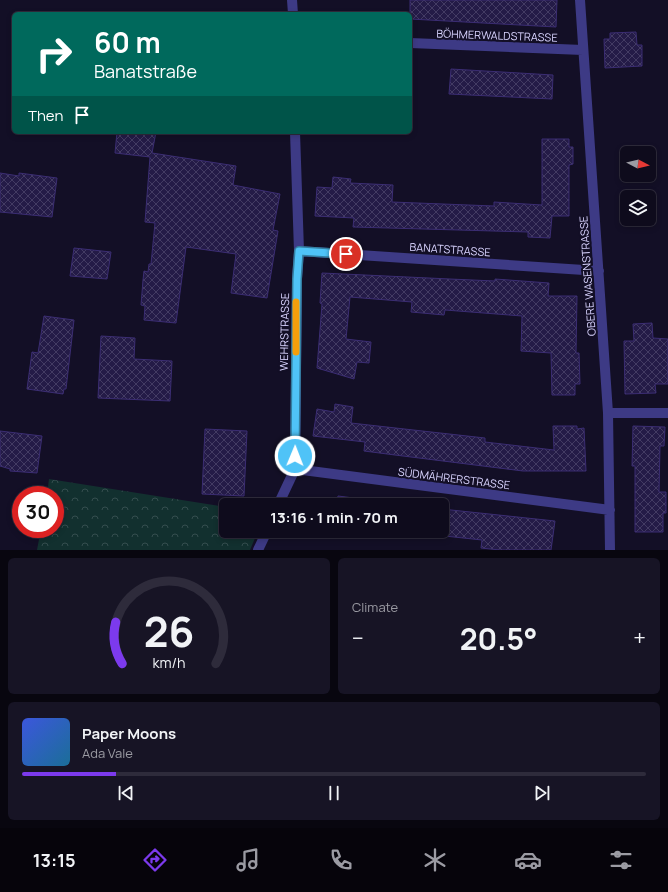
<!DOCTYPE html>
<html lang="en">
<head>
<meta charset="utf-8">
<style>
  :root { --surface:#0e0b1c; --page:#171425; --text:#f1f3f6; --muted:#9b9ba3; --line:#2e2b3b; --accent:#7c3aed }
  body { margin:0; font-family:Manrope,sans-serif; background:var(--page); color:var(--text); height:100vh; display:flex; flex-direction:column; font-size:15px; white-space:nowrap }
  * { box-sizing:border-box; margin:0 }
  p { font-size:13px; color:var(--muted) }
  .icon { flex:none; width:22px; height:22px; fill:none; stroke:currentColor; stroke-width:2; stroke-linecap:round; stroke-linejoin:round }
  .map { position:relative; height:550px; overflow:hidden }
  .sheet { display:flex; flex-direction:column; gap:8px; padding:8px; background:#08060f; flex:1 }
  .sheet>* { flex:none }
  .top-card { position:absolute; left:12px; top:12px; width:400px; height:122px; border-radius:6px; box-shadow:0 2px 6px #0003,0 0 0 1px var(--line); background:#00695c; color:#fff; overflow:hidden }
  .needle { width:26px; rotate:97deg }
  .buttons { position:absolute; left:620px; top:146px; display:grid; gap:8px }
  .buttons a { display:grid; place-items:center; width:36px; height:36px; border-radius:6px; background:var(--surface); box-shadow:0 2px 6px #0003,0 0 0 1px var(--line); font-size:20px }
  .speed { position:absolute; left:12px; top:486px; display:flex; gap:8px; font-size:20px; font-weight:700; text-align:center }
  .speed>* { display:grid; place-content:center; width:52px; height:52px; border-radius:50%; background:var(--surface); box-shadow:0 2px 6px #0003,0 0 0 1px var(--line); line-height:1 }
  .speed .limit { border:6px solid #d22; background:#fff; color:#111 }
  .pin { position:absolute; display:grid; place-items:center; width:34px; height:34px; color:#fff; margin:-17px; border:2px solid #fff; border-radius:50%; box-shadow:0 1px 4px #0007 }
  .me { position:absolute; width:44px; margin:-22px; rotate:1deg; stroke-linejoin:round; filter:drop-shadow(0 0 3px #0008) }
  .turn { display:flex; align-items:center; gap:14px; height:84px; padding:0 16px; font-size:18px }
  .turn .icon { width:52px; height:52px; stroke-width:2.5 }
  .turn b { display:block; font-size:28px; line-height:34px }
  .then { display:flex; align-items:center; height:38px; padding:0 16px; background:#0003; gap:8px; font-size:15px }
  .big { font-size:30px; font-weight:700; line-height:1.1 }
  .sheet .widget { flex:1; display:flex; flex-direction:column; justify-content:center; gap:6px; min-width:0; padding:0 14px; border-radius:6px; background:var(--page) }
  .sheet .dial { align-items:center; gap:0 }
  .dial svg { height:104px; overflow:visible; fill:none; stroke:var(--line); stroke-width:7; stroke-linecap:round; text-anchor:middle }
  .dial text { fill:var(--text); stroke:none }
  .song { display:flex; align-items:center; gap:12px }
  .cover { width:48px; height:48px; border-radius:6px; background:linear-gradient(135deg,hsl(230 70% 55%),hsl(200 70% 35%)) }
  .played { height:4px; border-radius:2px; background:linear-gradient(90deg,var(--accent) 15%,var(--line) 15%) }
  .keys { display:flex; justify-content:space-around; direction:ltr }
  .heat { display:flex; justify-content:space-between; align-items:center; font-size:22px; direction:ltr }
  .sheet .tiles { flex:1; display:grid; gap:8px; grid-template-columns:1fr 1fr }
  .widget:last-child { grid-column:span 2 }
  .trip { position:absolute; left:219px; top:498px; width:230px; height:40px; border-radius:6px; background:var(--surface); box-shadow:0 2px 6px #0003,0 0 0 1px var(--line); font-weight:700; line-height:40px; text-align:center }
  .menu { display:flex; height:64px; justify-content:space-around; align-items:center; background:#06040b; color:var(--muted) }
  .menu .icon { width:28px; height:28px }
  .menu .on { color:var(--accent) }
  .menu b { font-size:18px; color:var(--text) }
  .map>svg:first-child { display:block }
  .park { fill:url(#park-crowns) }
  .building { fill:url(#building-cross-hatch); stroke:#3b2d73 }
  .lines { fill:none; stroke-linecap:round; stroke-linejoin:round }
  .minor { stroke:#3d3a85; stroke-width:10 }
  .route-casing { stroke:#337fa1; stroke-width:10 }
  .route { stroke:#4fc3f7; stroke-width:7 }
  .slow { stroke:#f59e0b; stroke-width:7 }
  .labels { text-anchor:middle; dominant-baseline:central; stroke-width:4; stroke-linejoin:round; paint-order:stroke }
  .street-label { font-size:11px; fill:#d9d4ff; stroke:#130f26 }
</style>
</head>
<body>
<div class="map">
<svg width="668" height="550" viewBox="0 0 668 550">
  <defs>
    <pattern id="park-crowns" width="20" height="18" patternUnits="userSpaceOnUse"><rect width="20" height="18" fill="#12302f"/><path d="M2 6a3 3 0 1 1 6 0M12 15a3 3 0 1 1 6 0" fill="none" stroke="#344d4e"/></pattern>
    <pattern id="building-cross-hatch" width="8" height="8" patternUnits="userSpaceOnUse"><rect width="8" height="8" fill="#241b47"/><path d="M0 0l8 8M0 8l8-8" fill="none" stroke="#433b63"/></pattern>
  </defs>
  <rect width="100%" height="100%" fill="#130f26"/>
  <path class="park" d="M49 479 226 507V531H258L250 550H37L41 529H55V495H47Z"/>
  <path class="building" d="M410 0H557L556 27 410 19Z
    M636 32 637 45H642V66L605 68 604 39H610V33Z
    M451 69 553 75 552 99 449 94Z
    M117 132H156L152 153 236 166 233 185 280 194 273 230 278 231 267 298 231 293 236 254 186 247 176 323 144 320 145 306 141 305 143 280 144 271 148 272 149 264H151L155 223 145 222 150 157 115 153Z
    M542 139H569V147H573V164L569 165V216H552L550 238 528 237V232L353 227 354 218 315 216 317 187 332 188 333 177 351 179 350 183 393 185 392 202 494 206V202L542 205Z
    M0 173 19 176V173L57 178 52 217 0 212Z
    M74 248 111 252 107 279 70 276Z
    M322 273 450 279 495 281V279L549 283 548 296H577L576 353H579L580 384H575V395H552L551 353 521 351 522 316 445 310 444 315 411 312 412 302 350 297 346 339 371 342 369 363 357 362 354 379 317 368 322 304 320 303Z
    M44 316 74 320 66 389H64L63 394 27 389 32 352 38 353Z
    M652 323 653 338 668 339V384H655L656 393 625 394 624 341H634L633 324Z
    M101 336 135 338 134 359 172 361 170 401 98 398Z
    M335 404 353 407 351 423 485 438V442L554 450 553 426H577V429L584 428 586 471H523L395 455 364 451 365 442 313 436 317 409 334 412Z
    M633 426 665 427 664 446H660L659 492H666V513H663V532H635V466H632Z
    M205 429 247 431 244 496 202 494Z
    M0 431 42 436 37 473 10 471V469L0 466Z
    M338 496 408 505H309L310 498 337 501Z
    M442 509 555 521 551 550H500L481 548 482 540 398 531H442Z"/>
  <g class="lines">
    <path class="minor" d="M292 0 293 14
      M580 0 608 413 610 550
      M410 43 583 50
      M299 251 599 271
      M608 413H668
      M295 469 610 510
      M278 505 295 469 297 279 299 251 295 132
      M258 550 267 531"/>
  </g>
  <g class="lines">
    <g class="route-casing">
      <path id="route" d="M295 456 297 279 299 251 346 254"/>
    </g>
    <use href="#route" class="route"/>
    <path class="slow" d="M296 352V302"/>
  </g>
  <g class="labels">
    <g class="street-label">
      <text transform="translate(497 35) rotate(2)">BÖHMERWALDSTRASSE</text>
      <text transform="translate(450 249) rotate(4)">BANATSTRASSE</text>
      <text transform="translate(587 276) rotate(-94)">OBERE WASENSTRASSE</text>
      <text transform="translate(284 332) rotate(-89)">WEHRSTRASSE</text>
      <text transform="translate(454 478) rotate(7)">SÜDMÄHRERSTRASSE</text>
    </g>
  </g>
</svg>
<div class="buttons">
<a><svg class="needle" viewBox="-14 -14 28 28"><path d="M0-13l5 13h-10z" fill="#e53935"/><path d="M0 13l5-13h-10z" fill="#9b9ba3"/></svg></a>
<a><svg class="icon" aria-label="layers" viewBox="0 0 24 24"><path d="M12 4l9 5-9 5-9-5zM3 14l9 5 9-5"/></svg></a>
</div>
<div class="speed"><div class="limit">30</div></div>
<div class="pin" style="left:346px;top:254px;background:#d93025"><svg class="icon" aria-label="arrive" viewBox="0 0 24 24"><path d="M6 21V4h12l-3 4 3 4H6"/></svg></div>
<svg class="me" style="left:295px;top:456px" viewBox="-20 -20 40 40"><circle r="17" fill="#4fc3f7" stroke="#fff" stroke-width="3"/><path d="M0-11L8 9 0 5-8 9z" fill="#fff"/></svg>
<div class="trip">13:16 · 1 min · 70 m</div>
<div class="top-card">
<div class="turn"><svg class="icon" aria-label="right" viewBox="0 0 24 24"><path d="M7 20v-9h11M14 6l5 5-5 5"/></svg><div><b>60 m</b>Banatstraße</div></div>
<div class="then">Then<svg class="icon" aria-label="arrive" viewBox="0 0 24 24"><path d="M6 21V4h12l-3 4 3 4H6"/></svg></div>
</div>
</div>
<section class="sheet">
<div class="tiles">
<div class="widget dial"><svg viewBox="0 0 100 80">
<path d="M14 69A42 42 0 1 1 86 69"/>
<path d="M14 69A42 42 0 0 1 9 37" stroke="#7c3aed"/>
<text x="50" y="56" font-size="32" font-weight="700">26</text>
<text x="50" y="72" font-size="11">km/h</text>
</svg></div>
<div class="widget"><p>Climate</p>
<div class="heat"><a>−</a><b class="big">20.5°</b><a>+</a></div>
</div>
<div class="widget">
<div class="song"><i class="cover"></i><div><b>Paper Moons</b><p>Ada Vale</p></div></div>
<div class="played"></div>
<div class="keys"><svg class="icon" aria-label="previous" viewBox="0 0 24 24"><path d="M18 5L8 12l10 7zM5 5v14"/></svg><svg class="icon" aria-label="pause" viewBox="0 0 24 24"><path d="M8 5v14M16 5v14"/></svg><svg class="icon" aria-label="next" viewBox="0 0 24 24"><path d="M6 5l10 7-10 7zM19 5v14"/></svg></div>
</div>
</div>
</section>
<nav class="menu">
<b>13:15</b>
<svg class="icon on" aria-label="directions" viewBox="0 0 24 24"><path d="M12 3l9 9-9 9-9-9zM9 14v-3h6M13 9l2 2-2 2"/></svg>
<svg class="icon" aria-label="music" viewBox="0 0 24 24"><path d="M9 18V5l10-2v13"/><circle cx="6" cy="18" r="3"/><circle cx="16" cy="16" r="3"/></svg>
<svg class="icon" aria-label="phone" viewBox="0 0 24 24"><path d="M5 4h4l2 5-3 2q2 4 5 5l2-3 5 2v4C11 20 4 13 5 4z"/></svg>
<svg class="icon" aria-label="climate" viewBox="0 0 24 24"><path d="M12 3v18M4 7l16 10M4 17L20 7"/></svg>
<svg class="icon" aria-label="car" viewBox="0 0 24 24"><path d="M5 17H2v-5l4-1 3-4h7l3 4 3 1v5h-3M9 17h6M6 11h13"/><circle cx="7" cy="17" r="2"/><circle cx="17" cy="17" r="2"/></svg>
<svg class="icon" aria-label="filters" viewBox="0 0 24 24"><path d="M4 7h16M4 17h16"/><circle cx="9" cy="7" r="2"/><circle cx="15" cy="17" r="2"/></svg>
</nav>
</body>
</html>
